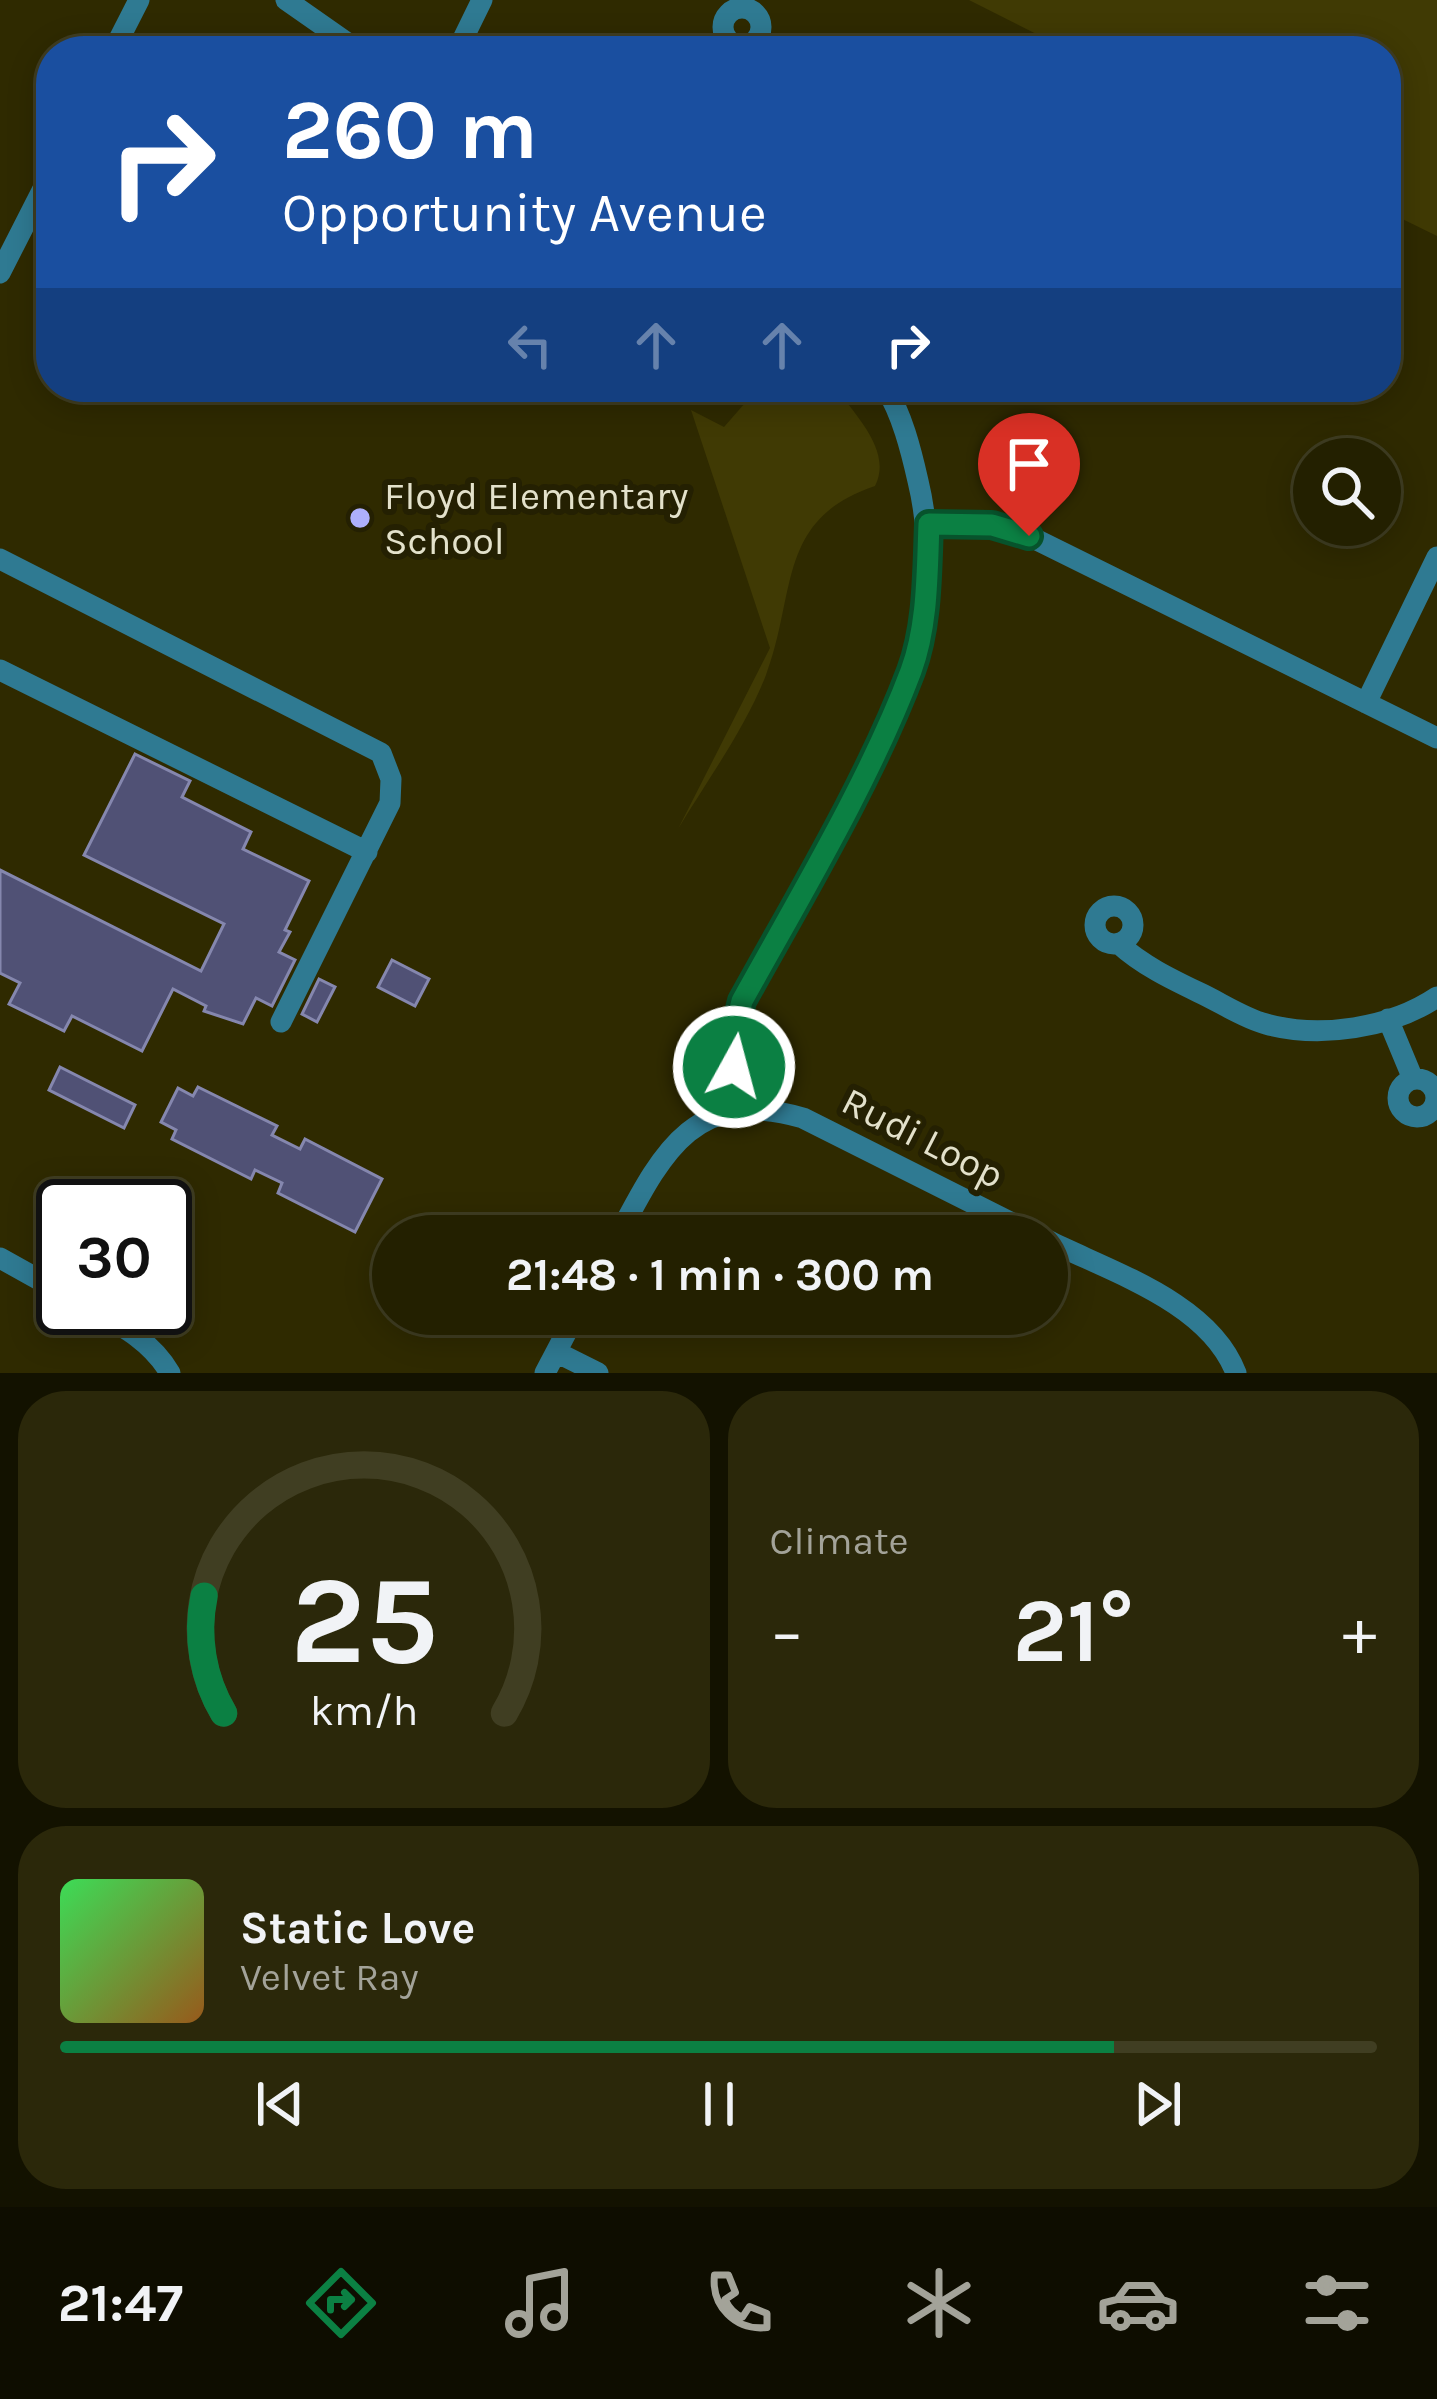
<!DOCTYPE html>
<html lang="en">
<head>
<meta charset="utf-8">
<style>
  :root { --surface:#232000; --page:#2b280a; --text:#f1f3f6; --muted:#a3a399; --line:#403e22; --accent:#0b8043 }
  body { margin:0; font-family:Karla,sans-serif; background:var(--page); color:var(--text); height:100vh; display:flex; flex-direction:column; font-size:45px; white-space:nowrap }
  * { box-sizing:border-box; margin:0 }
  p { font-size:39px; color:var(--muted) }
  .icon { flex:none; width:66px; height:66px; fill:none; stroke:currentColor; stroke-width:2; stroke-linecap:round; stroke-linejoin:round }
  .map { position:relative; height:1373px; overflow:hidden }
  .panel { display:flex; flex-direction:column; gap:18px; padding:18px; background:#131200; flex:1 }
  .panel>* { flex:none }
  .guide { position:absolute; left:36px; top:36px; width:1365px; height:366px; border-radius:48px; box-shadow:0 6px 30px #0003,0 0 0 3px var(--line); background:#1a4fa0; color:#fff; overflow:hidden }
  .buttons { position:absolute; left:1293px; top:438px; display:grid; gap:24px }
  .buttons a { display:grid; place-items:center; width:108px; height:108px; border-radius:50%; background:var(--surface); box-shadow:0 6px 30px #0003,0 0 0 3px var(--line); font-size:60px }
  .speed { position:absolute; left:36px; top:1179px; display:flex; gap:24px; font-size:60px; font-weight:700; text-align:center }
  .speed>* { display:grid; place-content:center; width:156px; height:156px; border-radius:50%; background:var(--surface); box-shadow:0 6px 30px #0003,0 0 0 3px var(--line); line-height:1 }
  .speed .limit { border:6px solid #111; border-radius:18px; background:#fff; color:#111 }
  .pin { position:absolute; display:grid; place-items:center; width:102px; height:102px; color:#fff; margin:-123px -51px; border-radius:50% 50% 50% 0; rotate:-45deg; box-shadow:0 0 12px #0007 }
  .pin .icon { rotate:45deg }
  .me { position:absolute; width:132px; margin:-66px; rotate:7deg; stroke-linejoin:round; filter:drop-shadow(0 0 9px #0008) }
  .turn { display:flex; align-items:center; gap:42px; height:252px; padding:0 48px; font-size:54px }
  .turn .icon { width:156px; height:156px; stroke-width:2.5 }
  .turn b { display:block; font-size:84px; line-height:102px }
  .lanes { display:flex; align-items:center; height:114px; padding:0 48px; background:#0003; justify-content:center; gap:60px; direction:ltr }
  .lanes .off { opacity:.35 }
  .big { font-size:90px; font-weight:700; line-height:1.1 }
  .panel .tile { flex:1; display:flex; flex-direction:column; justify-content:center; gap:18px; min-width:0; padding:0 42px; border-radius:48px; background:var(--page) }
  .panel .dial { align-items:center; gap:0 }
  .dial svg { height:312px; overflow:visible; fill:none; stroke:var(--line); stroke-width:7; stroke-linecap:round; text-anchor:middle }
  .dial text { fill:var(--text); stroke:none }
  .song { display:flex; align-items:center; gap:36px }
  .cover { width:144px; height:144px; border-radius:18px; background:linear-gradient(135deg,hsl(130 70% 55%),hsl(30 70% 35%)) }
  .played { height:12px; border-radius:6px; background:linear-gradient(90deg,var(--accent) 80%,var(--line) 80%) }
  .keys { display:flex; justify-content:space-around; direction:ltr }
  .heat { display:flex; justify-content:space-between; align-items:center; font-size:66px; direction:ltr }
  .panel .tiles { flex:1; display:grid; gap:18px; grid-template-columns:1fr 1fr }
  .tile:last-child { grid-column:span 2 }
  .trip { position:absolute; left:372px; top:1215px; width:696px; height:120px; border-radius:60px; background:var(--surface); box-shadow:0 6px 30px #0003,0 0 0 3px var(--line); font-weight:700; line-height:120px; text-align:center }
  .tabs { display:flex; height:192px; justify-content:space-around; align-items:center; background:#0e0d00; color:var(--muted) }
  .tabs .icon { width:84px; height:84px }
  .tabs .active { color:var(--accent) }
  .tabs b { font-size:54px; color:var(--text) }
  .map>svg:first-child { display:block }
  .green { fill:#403a04 }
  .building { fill:#505175; stroke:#8587ae; stroke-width:3 }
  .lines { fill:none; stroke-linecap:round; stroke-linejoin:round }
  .minor { stroke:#2f7a92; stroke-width:21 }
  .route-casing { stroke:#07532c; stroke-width:30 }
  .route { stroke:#0b8043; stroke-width:21 }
  .poi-dot { fill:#adaffb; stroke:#242002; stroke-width:4.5 }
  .labels { text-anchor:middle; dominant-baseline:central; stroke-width:12; stroke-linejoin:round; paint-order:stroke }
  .poi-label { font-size:39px; fill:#e3e1cb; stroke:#242002; text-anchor:start }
  .street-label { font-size:39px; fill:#e3e1cb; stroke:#242002 }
</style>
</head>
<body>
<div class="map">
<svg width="1437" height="1373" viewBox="0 0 1437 1373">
  <rect width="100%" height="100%" fill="#2f2a00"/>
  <path class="green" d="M969 0H1437V236L1386 211V51H1070Z
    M759 387H835C855 415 893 451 875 486 776 519 797 593 766 675 745 729 708 779 678 829L770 648 691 410 724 427Z"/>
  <path class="building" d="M135 754 190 781 182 797 251 832 243 849 309 881 285 930 290 932 279 952 295 960 272 1006 256 998 243 1024 204 1011 206 1006 173 989 142 1051 72 1016 64 1031 9 1004 20 983 0 973V870L201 971 224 924 84 855Z
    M392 960 429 979 415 1006 378 987Z
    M319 979 335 987 317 1022 302 1014Z
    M60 1067 135 1105 124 1128 49 1090Z
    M198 1087 277 1126 272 1135 300 1149 305 1139 382 1179 355 1232 278 1193 282 1183 255 1170 251 1179 172 1139 176 1130 161 1122 178 1088 193 1096Z"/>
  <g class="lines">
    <path class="minor" d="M286 0 359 51
      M723 27a19 19 0 1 1 38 0a19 19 0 1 1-38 0Z
      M113 51 139 0
      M457 51 482 0
      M0 273 51 173
      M929 524 992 525 1029 536 1437 738
      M0 559 381 753 391 779 390 803 281 1022
      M0 670 367 852
      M1366 703 1437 557
      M1095 925a19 19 0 1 1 38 0a19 19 0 1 1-38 0Z
      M1119 944C1142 965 1171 979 1198 992 1220 1002 1243 1018 1266 1024 1320 1039 1391 1028 1437 997
      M1388 1019 1413 1079
      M1398 1098a19 19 0 1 1 38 0a19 19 0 1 1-38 0Z
      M743 1111C720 1017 752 986 793 907 864 773 956 638 918 481 911 450 902 414 885 387
      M618 1236C662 1153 694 1086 803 1118L1038 1236
      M1047 1240C1111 1272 1209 1302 1236 1373
      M0 1258 63 1293
      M90 1308C122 1326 151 1341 170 1373
      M556 1352 598 1373
      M545 1373 576 1314"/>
  </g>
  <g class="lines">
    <g class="route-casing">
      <path id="route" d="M734 1067 736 1025 742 1001C799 898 870 780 911 671 928 625 927 572 929 524L992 525 1029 536"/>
    </g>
    <use href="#route" class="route"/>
  </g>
  <circle class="poi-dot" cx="360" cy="518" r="12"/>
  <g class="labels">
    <g class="poi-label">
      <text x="384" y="496">Floyd Elementary<tspan x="384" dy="45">School</tspan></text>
    </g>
    <g class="street-label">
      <text transform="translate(923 1138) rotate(27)">Rudi Loop</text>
    </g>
  </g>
</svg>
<div class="buttons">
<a><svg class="icon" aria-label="search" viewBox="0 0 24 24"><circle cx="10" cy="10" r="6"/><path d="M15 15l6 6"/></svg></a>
</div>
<div class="speed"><div class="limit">30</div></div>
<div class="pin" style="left:1029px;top:536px;background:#d93025"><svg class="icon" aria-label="arrive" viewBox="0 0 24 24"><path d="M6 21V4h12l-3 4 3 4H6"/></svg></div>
<svg class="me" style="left:734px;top:1067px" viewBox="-20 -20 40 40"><circle r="17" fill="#0b8043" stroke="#fff" stroke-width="3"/><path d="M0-11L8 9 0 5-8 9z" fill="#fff"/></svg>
<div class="trip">21:48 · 1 min · 300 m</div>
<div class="guide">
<div class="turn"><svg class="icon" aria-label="right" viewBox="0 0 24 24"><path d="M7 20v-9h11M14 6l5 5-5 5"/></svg><div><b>260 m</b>Opportunity Avenue</div></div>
<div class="lanes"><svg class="icon off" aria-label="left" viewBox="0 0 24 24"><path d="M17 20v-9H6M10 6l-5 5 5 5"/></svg><svg class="icon off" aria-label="ahead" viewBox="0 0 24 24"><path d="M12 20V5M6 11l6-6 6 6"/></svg><svg class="icon off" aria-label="ahead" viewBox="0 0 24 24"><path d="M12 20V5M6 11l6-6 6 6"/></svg><svg class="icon" aria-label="right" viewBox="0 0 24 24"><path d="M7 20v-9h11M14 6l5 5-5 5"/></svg></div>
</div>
</div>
<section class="panel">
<div class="tiles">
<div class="tile dial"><svg viewBox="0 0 100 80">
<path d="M14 69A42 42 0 1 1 86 69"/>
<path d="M14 69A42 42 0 0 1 9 39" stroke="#0b8043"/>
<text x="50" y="56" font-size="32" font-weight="700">25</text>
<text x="50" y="72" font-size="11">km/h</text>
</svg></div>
<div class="tile"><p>Climate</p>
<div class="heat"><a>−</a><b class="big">21°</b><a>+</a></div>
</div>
<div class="tile">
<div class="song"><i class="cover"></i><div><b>Static Love</b><p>Velvet Ray</p></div></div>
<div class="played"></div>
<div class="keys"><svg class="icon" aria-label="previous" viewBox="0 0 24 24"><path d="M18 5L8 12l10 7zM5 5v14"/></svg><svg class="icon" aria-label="pause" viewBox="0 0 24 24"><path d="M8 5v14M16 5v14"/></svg><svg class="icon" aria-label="next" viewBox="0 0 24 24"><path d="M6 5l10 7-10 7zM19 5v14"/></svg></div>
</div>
</div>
</section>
<nav class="tabs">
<b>21:47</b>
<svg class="icon active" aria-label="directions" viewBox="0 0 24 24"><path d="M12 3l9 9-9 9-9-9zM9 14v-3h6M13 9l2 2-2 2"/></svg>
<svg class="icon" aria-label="music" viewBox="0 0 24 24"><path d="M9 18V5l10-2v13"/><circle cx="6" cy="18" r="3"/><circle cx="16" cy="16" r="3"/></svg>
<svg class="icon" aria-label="phone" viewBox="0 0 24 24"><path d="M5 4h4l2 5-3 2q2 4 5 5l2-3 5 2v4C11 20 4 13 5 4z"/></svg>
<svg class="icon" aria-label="climate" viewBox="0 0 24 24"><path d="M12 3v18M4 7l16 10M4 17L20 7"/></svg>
<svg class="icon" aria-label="car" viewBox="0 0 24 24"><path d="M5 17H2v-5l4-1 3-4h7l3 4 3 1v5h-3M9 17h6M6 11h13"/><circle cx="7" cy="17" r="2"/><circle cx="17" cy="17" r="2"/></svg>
<svg class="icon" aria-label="filters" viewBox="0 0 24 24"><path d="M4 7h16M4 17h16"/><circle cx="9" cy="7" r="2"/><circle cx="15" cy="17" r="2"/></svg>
</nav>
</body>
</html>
